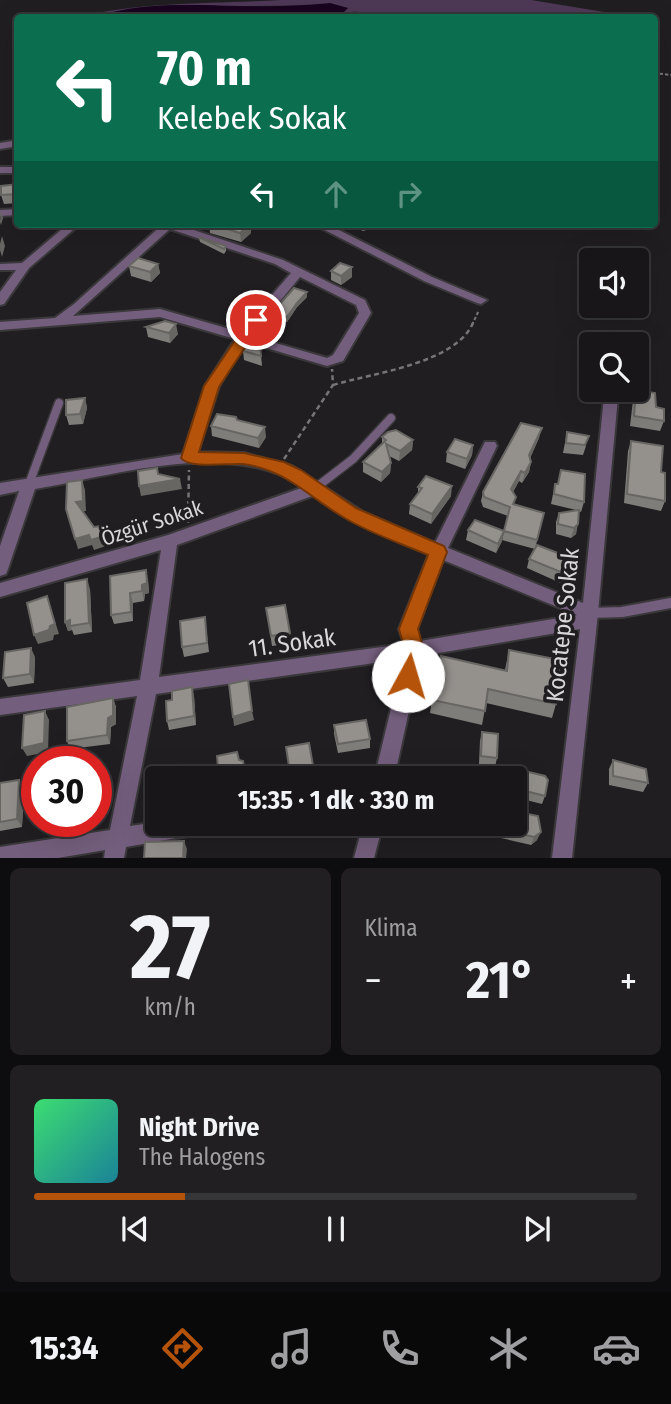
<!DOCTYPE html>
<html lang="tr">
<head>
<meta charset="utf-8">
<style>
  :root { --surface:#181619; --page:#211f22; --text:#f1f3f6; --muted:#9f9fa2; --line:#363538; --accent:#b45309 }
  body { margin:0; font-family:"Fira Sans Condensed",sans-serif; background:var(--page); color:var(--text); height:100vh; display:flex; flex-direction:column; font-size:26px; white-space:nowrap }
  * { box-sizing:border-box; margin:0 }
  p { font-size:23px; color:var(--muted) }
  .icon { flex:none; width:38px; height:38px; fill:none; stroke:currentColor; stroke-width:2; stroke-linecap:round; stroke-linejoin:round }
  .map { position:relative; height:858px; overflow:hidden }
  .drawer { display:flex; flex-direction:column; gap:10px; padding:10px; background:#0d0c0e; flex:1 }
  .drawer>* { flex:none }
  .banner { position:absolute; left:14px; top:14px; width:644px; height:214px; border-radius:7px; box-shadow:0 7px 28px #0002,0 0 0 2px var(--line); background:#0b6e4f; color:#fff; overflow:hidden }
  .fabs { position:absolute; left:579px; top:248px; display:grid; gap:14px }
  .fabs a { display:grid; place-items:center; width:70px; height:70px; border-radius:7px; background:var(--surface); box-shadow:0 7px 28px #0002,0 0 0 2px var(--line); font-size:35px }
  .speed { position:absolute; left:21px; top:746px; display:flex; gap:14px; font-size:35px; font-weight:700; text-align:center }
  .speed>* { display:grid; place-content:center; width:91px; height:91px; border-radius:50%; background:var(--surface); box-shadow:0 7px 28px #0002,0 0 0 2px var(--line); line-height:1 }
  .speed .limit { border:10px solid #d22; background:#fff; color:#111 }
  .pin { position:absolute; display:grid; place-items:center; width:60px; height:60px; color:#fff; margin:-30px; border:4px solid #fff; border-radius:50%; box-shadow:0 2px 7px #0007 }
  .me { position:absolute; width:77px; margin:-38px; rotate:6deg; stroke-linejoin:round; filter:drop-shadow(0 0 5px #0008) }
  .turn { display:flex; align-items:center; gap:24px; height:147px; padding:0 28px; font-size:32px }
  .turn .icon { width:91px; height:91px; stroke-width:2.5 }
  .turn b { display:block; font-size:49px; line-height:60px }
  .lanes { display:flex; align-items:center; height:66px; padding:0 28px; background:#0003; justify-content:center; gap:35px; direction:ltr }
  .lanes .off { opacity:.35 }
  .big { font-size:52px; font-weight:700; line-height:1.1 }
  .drawer .widget { flex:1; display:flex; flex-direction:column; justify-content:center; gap:10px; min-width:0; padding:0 24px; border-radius:10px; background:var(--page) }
  .drawer .dial { align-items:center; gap:0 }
  .dial b { font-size:91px; line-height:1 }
  .song { display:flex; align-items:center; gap:21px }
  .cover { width:84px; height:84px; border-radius:10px; background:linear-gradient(135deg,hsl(140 70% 55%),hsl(190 70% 35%)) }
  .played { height:7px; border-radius:4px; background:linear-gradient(90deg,var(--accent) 25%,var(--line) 25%) }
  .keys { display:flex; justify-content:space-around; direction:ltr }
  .heat { display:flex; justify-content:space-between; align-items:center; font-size:38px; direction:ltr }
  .drawer .tiles { flex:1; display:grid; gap:10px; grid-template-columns:1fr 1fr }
  .widget:last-child { grid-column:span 2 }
  .trip { position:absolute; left:145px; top:766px; width:382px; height:70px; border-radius:7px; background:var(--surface); box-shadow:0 7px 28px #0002,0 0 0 2px var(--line); font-weight:700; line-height:70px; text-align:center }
  .tab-bar { display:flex; height:112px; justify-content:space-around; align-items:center; background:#0a090a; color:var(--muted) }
  .tab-bar .icon { width:49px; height:49px }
  .tab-bar .selected { color:var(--accent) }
  .tab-bar b { font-size:32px; color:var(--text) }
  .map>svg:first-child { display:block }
  .green { fill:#4e3857 }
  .water { fill:#190420 }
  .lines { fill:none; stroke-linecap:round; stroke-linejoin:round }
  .service-far1-casing { stroke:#3a383b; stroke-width:11 }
  .service-casing { stroke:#3a383b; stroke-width:14 }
  .minor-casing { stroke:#3a383b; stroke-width:4 }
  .path-far1 { stroke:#767477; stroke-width:2; stroke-dasharray:3.5 2; stroke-linecap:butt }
  .path { stroke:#767477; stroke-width:2.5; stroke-dasharray:5 3.5; stroke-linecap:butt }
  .service-far1 { stroke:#745e7d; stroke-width:8 }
  .service { stroke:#745e7d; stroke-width:10 }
  .minor { fill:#745e7d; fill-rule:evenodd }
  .wall { fill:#7f7d79 }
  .shaded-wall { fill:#686663 }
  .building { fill:#94918d; stroke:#686663; stroke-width:2 }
  .route { fill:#b45309; stroke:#753606; stroke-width:2 }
  .labels { text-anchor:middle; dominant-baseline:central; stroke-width:7; stroke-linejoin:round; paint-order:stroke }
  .street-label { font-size:21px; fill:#d9d7da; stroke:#201e21 }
  .near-street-label { font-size:24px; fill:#d9d7da; stroke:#201e21 }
</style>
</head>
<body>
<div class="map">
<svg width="671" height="858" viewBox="0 0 671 858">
  <rect width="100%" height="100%" fill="#201e21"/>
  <path class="green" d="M281 0H531L635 17H590L571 13C501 18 429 21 359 12 354 11 349 13 343 12L348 8C314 4 279 6 245 6 215 7 187 4 157 6 128 8 102 17 72 18 143 1 210 4 281 0Z"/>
  <path class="water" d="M330 3 348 8 344 12C361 14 381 16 398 17H95C140 2 190 5 238 6 269 7 299 6 330 3Z"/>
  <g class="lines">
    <g class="service-far1-casing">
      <path id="service-far1" d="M29 484 59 403
        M314 489 353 459 391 418"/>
    </g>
    <g class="service-casing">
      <path id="service" d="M590 613 622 612 671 603"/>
    </g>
    <g class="minor-casing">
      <path id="minor" d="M18 140V146L0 149V143Z
        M0 167H18V173H0Z
        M18 209V215L0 216V210Z
        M68 224H80L29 268 4 304 0 305V292L16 270H0V264L22 263Z
        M163 224H176L283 260 365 300 371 313 343 361 327 366 246 342 219 386 198 452 244 453 292 466 363 512 435 543 485 442H495L497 446 448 548 583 603 604 397 611 392 616 394 618 397 598 613 572 858H552L580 629 421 656 394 779H374L403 659 156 694 130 826 158 822V824H218L215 831 126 847 124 858H104L105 850 58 858H0V847L110 830 137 696 0 715V699L140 680 161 550 0 597V583L168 535 304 487C231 438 116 475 35 489L8 569 6 574 0 576V546L19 491 0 495V483L183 454 205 386 235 339 160 317 0 330V322L55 318 74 304ZM170 229 275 264 291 273 240 332 160 309 73 316ZM300 277 356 305 359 313 333 355 327 358 251 336ZM315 495 363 526 429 554 399 629 404 644 159 677 177 545ZM443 560 577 615 420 641 417 629Z
        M313 224H327L432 277 487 300 481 304 477 303 424 281Z
        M363 824H383L374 858H354Z"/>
    </g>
    <path class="path-far1" d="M654 73 671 75
      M472 325 479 310"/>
    <path class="path" d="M333 385C372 373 455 364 473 323
      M284 459 333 385 332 369
      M188 523 189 470"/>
    <use href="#service-far1" class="service-far1"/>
    <use href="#service" class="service"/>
    <use href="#minor" class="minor"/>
  </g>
  <path class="wall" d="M18 184V203L4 204 1 195Z
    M209 224H250L251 233 241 242 210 233Z
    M350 224H383L363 231Z
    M199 237 226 246V251L224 254 200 242Z
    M158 264 160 273 151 282 131 276 129 266Z
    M352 267V277L341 285 331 280V271Z
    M307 297 297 307 287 322 273 317V312Z
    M146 327 178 334 170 343 148 337Z
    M260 343 262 366 244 360 243 351Z
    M636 390 656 407 664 421 660 431 630 426 633 400Z
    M85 398 87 408 83 424 69 425 66 415Z
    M237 420 266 437 259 448 212 436 211 426Z
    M567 432 586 446 583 455 563 453Z
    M382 437 413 440 412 450 399 461 389 456 391 463 390 473 381 482 363 472V462L382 444Z
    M539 438 530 458 531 462 529 472 522 483 519 481 513 492 514 505 544 513 535 549 576 560 573 570 565 585 527 568 529 559 535 549 502 540 508 516 483 507 481 501 483 492Z
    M631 441 661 472 665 501 661 511 624 503 628 451Z
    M473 445 472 455 465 469 446 462 447 452Z
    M561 470 584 502 581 512 579 511 576 534 571 538 556 534V522L559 513 576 510 551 504 555 484H558Z
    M418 487 451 496 431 524 409 514 410 504 418 494Z
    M468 530 502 541 496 553 466 540Z
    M110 576 148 580 149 593 145 594 144 601 133 603V621L114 624 111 615Z
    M90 589 92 632 74 635 72 630 68 631 65 622Z
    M266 608 290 633 291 643 272 646Z
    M205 617 209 652 184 657 182 647Z
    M509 650 556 704 552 718 486 703 482 725 430 713 432 700 505 670Z
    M35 657 34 683 8 687 3 678Z
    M194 696 196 725 169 730 167 721Z
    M113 698 116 707V724L111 727 110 744 70 749 67 741Z
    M334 725 370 739V748L338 753 334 734Z
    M482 732 497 758 495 767 479 764 480 741Z
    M613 760 648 783 643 792 609 785V769Z
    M512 768 545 796 542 804 514 797V779H509Z
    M19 780 24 789 22 827 0 831V783Z
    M538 816 537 840 531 845 501 838 503 824H514Z"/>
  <path class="shaded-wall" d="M1 209 3 218 1 225 0 222Z
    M250 224 251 233 241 242 240 233Z
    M364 224H383L363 231Z
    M2 236 5 246 2 257 0 250V244Z
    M158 264 160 273 151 282 150 272Z
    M352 267V277L341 285V276Z
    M307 292V297L297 307 287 322V317L297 303Z
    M176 324 178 334 170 343 169 333Z
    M85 398 87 408 83 424 80 414Z
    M265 427 266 437 259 448 258 438Z
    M542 428 539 438 527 465 529 455Z
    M413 440 412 450 399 461 400 451Z
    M473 445 472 455 465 469 467 459Z
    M531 462 529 472 522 483 525 473Z
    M391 463 390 473 381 482 382 472Z
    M521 471 519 481 509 499 511 489Z
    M180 479 182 489 141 496 139 486Z
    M82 480 85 490 86 511 79 512 76 502Z
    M452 486 451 496 431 524 432 514Z
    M578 524 576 534 571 538 574 528Z
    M101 526 106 546 94 550 92 545 78 549 75 539Z
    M504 531 502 541 496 553 498 544Z
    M576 560 573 570 565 585 568 575Z
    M146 570 148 580 149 593 145 594 144 601 142 591Z
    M87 579 90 589 92 632 89 623Z
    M130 593 133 603V621L131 612Z
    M47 596 59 634 54 635 53 640 38 644 34 635Z
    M70 620V626L72 630 68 631 65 622Z
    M31 648 35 657 34 683 30 674Z
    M192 687 194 696 196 725 194 716Z
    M113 698 116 707V724L111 727 110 744 107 735 108 718Z
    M45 711 49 720 48 752 27 756 22 748Z
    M252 711 254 720 234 726 233 717Z
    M19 780 24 789 22 827 17 819Z
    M541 832 537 840 531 845 534 837Z
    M184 841 187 849 186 858H183Z"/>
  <path class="building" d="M18 184V194L1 195V186Z
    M212 224H250L240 233Z
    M199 237 226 246 224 249Z
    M138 258 158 264 150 272 129 266Z
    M340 263 352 267 341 276 331 271Z
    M294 288 307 292 297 303 287 317 273 312Z
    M165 321 176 324 169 333 146 327Z
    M250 342 260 343 261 356 243 351Z
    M636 390 655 393 656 407 664 409V421L634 416Z
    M85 398 80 414 66 415V400Z
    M217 414 236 417 237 420 265 427 258 438 211 426Z
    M521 423 542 428 529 455 531 462 525 473 521 471 511 489 516 497 513 504 544 513 537 540 504 531 510 507 484 497 483 492Z
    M396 430 413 440 400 451 386 444 391 463 382 472 363 462 386 440 382 437 388 432Z
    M567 432 589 436 585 445 566 443Z
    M455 439 473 445 467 459 447 452Z
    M631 441 663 446 661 472 665 473V501L627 494Z
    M157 468 158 474 180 479 139 486 138 471Z
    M561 470 585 474 584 502 554 494 555 484H558Z
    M426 476 452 486 432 514 410 504 422 488 418 487Z
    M82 480 83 501 76 502 94 527 101 526 104 536 91 540 89 535 75 539 66 509 67 482Z
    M579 510 578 524 574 528 558 524 559 513Z
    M475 520 504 531 498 544 468 530Z
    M537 545 576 560 568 575 529 559Z
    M146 570 147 583 142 585V591L130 593 131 612 111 615 110 576Z
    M87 579 89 623 70 626V620L65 622V583Z
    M47 596 55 624 50 626 49 630 34 635 27 603Z
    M285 605 290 633 271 636 266 608Z
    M205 617 207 643 182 647 180 621Z
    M31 648 30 674 3 678 5 652Z
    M509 650 560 660 556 704 488 689 485 711 432 700 441 656 507 671Z
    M248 680 252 711 233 717 229 684Z
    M192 687 194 716 167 721 166 701 172 700V691Z
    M113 698V715L108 718 107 735 67 741V707Z
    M45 711 44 743 22 748 24 715Z
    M366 720 370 739 338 744 334 725Z
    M482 732 498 734 497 758 481 756Z
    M309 743 315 777 308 779H291L286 747Z
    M237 752 239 760 243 761 246 778 219 779 217 756Z
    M613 760 646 769 648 783 613 776Z
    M512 768 545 776 548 780 545 796 514 788V779H510Z
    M19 780 17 819 0 822V783Z
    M514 811 538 816 541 832 534 837 504 830V824H514Z
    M184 841 183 858H144L145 842Z"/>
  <path class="route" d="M256 316 263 320 219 387 199 452 244 453 284 462 301 470 356 508 444 546 447 552 418 629 424 650 415 682 408 685 401 682 398 676 405 650 399 629 428 555C400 543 369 533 343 517 309 497 285 469 243 464 229 463 189 469 181 458L204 386 251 317Z"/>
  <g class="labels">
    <g class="street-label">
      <text transform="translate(152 523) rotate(-18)">Özgür Sokak</text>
    </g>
    <g class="near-street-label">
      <text transform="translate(563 625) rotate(-84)">Kocatepe Sokak</text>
      <text transform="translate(292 643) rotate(-8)">11. Sokak</text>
    </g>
  </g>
</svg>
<div class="fabs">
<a><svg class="icon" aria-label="sound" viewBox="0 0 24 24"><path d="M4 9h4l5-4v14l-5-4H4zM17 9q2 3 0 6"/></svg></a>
<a><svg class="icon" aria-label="search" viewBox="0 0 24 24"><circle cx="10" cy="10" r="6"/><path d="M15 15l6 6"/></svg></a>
</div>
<div class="speed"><div class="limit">30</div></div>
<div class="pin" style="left:256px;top:320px;background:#d93025"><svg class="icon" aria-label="arrive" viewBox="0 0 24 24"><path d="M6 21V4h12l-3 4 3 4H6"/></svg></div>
<svg class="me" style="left:408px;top:676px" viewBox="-20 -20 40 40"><circle r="19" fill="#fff"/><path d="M0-13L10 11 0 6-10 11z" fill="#b45309"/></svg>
<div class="trip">15:35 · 1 dk · 330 m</div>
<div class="banner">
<div class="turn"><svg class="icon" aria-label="left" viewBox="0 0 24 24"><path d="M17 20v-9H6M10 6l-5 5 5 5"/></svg><div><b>70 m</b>Kelebek Sokak</div></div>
<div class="lanes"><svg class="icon" aria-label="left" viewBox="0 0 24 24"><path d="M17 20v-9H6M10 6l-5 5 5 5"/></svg><svg class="icon off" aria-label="ahead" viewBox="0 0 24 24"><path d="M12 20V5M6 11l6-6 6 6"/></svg><svg class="icon off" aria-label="right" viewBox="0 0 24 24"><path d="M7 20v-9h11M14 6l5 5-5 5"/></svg></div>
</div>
</div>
<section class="drawer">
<div class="tiles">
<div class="widget dial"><b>27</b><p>km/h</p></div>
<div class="widget"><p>Klima</p>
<div class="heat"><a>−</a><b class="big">21°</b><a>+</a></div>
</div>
<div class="widget">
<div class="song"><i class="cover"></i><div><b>Night Drive</b><p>The Halogens</p></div></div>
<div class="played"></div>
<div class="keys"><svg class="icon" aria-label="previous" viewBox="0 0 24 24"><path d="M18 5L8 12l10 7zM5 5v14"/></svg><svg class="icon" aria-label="pause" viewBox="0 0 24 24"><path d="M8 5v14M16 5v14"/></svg><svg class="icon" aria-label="next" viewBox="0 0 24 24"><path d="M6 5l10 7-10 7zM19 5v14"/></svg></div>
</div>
</div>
</section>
<nav class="tab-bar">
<b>15:34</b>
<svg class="icon selected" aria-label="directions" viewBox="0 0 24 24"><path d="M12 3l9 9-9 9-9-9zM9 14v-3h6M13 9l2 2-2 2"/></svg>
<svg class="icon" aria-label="music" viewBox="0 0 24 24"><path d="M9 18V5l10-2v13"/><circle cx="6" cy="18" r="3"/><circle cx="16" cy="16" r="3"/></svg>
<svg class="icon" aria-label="phone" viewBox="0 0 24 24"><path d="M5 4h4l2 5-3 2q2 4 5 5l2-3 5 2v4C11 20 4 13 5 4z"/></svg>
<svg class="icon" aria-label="climate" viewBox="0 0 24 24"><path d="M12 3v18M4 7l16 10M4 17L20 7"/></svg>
<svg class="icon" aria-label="car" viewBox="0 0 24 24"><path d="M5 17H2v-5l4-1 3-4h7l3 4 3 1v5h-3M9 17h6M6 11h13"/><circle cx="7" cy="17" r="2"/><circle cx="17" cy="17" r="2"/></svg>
</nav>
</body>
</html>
